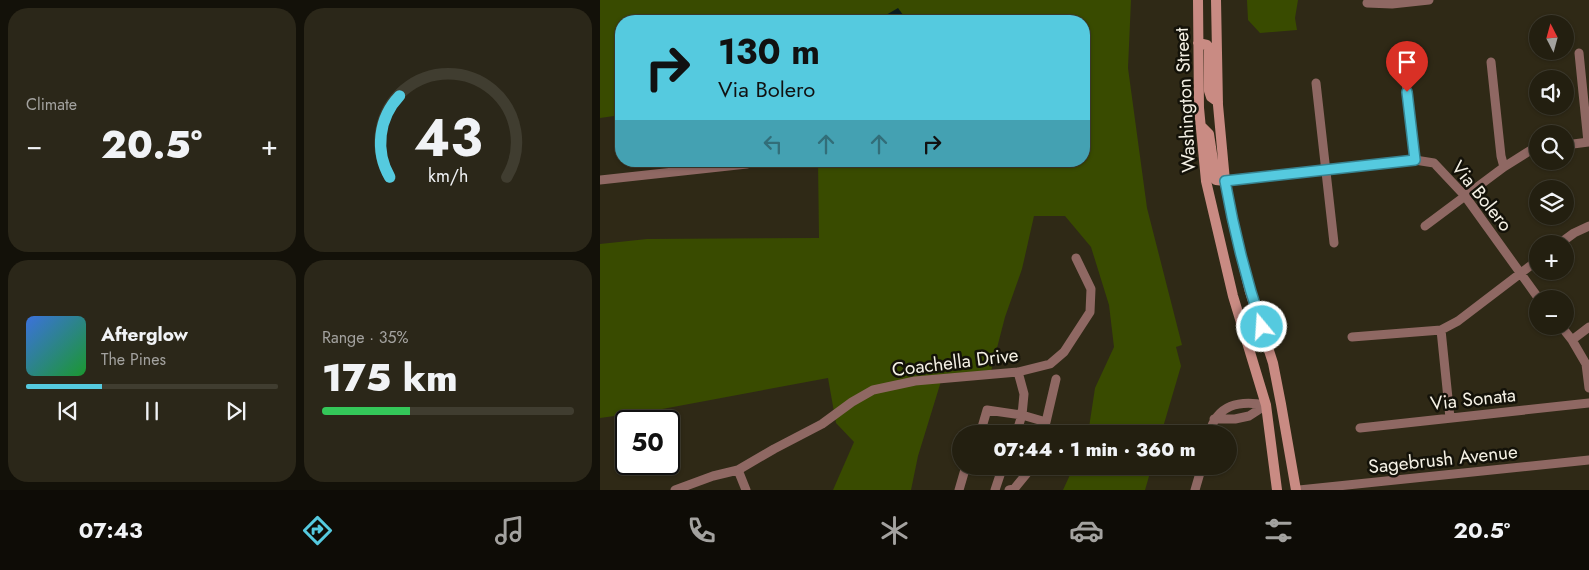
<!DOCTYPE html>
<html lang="en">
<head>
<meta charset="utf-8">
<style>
  :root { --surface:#231f10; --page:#2b2719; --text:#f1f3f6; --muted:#a3a29f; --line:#403d30; --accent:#55cadf }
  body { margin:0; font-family:Jost,sans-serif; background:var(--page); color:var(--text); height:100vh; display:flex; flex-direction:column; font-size:19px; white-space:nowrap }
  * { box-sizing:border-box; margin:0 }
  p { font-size:16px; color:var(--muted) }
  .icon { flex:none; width:28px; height:28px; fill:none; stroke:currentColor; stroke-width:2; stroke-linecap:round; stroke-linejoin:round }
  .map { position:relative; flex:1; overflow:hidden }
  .panel { display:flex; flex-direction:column; gap:8px; padding:8px; background:#131109; width:600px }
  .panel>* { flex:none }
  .banner { position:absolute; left:15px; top:15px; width:475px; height:152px; border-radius:20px; box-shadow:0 1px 4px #0004,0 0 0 1px var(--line); background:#55cadf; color:#111; overflow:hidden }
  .needle { width:32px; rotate:354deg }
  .tools { position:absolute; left:929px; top:15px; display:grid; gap:10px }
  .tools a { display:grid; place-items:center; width:45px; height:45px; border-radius:50%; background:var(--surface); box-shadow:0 1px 4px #0004,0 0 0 1px var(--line); font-size:25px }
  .speed { position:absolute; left:15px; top:410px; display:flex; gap:10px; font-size:25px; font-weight:700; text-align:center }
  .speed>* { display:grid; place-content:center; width:65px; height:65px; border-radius:50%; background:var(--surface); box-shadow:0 1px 4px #0004,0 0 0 1px var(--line); line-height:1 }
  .speed .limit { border:2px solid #111; border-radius:8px; background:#fff; color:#111 }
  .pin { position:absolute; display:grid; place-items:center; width:42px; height:42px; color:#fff; margin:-51px -21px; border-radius:50% 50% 50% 0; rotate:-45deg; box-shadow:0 0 5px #0007 }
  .pin .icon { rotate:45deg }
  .me { position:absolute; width:55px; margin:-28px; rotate:342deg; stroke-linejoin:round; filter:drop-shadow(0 0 4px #0008) }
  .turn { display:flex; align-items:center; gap:18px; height:105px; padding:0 20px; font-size:22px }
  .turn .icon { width:65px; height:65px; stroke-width:2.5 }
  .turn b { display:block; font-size:35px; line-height:42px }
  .lanes { display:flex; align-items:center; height:48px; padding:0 20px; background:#0003; justify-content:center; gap:25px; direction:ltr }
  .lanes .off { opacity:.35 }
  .big { font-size:38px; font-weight:800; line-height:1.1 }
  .panel .card { flex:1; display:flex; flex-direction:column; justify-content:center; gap:8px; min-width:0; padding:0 18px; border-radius:20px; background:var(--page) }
  .panel .dial { align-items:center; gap:0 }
  .dial svg { height:130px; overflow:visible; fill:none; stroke:var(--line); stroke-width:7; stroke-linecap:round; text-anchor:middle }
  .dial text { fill:var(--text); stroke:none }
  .song { display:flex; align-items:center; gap:15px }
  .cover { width:60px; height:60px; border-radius:8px; background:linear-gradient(135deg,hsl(220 70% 55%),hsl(130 70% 35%)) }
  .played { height:5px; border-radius:2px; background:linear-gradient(90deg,var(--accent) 30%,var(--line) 30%) }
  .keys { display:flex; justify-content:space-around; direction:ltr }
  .heat { display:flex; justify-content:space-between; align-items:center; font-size:28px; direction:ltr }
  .charge { height:8px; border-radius:4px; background:linear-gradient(90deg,#34c759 35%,var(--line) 0) }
  .panel .tiles { flex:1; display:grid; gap:8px; grid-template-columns:repeat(2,1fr) }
  .trip { position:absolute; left:352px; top:425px; width:285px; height:50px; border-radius:25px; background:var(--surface); box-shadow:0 1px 4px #0004,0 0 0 1px var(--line); font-weight:800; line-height:50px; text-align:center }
  .tabs { display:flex; height:80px; justify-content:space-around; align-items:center; background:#0e0c06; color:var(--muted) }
  .tabs .icon { width:35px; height:35px }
  .tabs .selected { color:var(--accent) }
  .tabs b { font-size:22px; color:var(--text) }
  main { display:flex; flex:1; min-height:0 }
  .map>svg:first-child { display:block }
  .green { fill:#394b00 }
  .water { fill:#0c1c1d }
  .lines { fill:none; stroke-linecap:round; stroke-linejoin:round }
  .street { stroke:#8f6863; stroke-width:9 }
  .secondary { stroke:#c98b83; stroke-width:10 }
  .route-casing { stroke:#378391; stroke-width:12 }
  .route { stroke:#55cadf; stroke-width:9 }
  .labels { text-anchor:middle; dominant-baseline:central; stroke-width:5; stroke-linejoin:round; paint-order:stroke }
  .street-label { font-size:19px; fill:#f5f1e5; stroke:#141209 }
</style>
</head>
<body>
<main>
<section class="panel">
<div class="tiles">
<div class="card"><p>Climate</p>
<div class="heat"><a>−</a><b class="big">20.5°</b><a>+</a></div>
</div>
<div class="card dial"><svg viewBox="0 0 100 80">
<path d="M14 69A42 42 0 1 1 86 69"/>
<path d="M14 69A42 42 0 0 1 20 19" stroke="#55cadf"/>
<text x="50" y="56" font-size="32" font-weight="700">43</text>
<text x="50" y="72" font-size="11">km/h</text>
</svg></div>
<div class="card">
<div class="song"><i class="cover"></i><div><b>Afterglow</b><p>The Pines</p></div></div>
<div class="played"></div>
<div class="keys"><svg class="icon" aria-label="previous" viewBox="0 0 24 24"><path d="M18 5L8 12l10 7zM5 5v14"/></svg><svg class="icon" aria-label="pause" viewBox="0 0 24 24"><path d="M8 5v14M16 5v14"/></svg><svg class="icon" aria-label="next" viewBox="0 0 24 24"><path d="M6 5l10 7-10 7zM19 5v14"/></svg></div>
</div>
<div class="card"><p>Range · 35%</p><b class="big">175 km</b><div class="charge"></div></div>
</div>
</section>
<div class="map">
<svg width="989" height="490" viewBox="0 0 989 490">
  <rect width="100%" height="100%" fill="#2f2916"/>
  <path class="green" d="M0 0H531L528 68 547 208 582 345 576 347 581 366 561 434H488L495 388 514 347 509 305 491 247 465 216H434L422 269 405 317 390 375 342 378 318 456 311 490H233L254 442 236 423 228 378 57 410 0 418V244L47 239 219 238 218 161H484V21H21V115L0 118Z
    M647 0H698L695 18 697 30 660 33 648 20Z
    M474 466H552L545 490H463Z"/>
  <path class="water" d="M298 8 306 19V21H283L286 15Z"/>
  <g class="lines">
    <path class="street" d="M767 3 792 4 829 0
      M979 53 988 142
      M891 62 901 156 904 167
      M805 73 815 160
      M716 83 734 243
      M965 145 989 142
      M0 180 147 164
      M625 181 815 160 834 163 865 196 939 299
      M825 226 904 167 931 150 938 149
      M959 244 974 233 989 226
      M961 326 972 340 986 364 989 388
      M841 330 850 418
      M752 337 841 330 858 321 938 260
      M972 340 989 327
      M614 419H635L649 416 666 405
      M446 422 456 379
      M760 428 989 403
      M380 434 387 410 422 415 446 422 441 434
      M416 434 422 415 424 394 418 372
      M609 434C617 404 639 400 666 405
      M138 470 146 490
      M75 490 113 476 138 470 174 449 222 424 252 402 273 390 315 381 418 372 450 364 464 352 490 312 491 289 476 258
      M359 490 366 466
      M395 490 403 466
      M409 490 414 489 428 472 430 466
      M595 490 602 466
      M699 490 989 460"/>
    <path class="secondary" d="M598 0 599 108 606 181 633 296 666 405 677 490
      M616 0 618 105 625 181 633 223 650 292 673 363 681 404 696 490
      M598 43 607 45 609 48V91L611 97 618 102
      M601 126 609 134 616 180 625 181"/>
  </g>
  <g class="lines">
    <g class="route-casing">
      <path id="route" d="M662 327C646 279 634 231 625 181L815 160 807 92"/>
    </g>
    <use href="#route" class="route"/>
  </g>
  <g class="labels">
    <g class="street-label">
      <text transform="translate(585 100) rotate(-93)">Washington Street</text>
      <text transform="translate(882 196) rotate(51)">Via Bolero</text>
      <text transform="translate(355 362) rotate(-7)">Coachella Drive</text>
      <text transform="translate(873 399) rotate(-6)">Via Sonata</text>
      <text transform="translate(843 459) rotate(-6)">Sagebrush Avenue</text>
    </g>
  </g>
</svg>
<div class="tools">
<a><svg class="needle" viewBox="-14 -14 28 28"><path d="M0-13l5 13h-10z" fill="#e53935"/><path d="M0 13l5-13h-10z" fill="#a3a29f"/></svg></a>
<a><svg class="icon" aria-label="sound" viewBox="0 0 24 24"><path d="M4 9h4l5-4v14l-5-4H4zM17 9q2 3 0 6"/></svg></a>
<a><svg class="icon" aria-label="search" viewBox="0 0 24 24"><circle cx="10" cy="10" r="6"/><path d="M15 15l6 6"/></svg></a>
<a><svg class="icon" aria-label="layers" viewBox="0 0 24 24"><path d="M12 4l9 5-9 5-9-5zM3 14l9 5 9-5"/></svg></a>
<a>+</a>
<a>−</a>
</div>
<div class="speed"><div class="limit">50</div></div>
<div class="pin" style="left:807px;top:92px;background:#d93025"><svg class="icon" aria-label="arrive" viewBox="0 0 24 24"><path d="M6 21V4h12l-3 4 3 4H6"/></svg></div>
<svg class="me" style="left:662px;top:327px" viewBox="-20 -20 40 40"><circle r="17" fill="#55cadf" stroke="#fff" stroke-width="3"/><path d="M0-11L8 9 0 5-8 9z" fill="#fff"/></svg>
<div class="trip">07:44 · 1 min · 360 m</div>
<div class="banner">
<div class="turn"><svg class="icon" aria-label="right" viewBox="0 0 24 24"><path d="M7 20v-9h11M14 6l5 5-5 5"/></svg><div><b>130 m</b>Via Bolero</div></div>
<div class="lanes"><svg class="icon off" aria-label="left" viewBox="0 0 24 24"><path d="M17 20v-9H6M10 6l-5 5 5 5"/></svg><svg class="icon off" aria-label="ahead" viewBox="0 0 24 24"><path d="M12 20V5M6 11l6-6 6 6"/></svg><svg class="icon off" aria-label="ahead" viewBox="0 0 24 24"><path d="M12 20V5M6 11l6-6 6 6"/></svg><svg class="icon" aria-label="right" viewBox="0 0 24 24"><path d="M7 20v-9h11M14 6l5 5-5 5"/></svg></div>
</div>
</div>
</main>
<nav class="tabs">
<b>07:43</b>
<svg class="icon selected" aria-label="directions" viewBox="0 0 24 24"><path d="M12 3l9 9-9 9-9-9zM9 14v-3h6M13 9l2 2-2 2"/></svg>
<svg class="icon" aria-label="music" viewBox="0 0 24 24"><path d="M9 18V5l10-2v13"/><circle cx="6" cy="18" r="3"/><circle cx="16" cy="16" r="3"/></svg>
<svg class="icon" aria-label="phone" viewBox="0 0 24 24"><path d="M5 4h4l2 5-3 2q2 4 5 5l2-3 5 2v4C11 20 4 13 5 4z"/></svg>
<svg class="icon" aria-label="climate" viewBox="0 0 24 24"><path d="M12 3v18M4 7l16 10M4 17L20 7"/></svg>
<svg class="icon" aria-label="car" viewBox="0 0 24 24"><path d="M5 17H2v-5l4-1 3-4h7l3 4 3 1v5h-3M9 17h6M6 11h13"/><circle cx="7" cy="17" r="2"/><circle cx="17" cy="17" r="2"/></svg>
<svg class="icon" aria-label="filters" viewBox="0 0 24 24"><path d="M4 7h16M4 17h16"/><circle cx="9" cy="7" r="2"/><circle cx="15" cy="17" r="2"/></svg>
<b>20.5°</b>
</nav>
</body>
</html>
